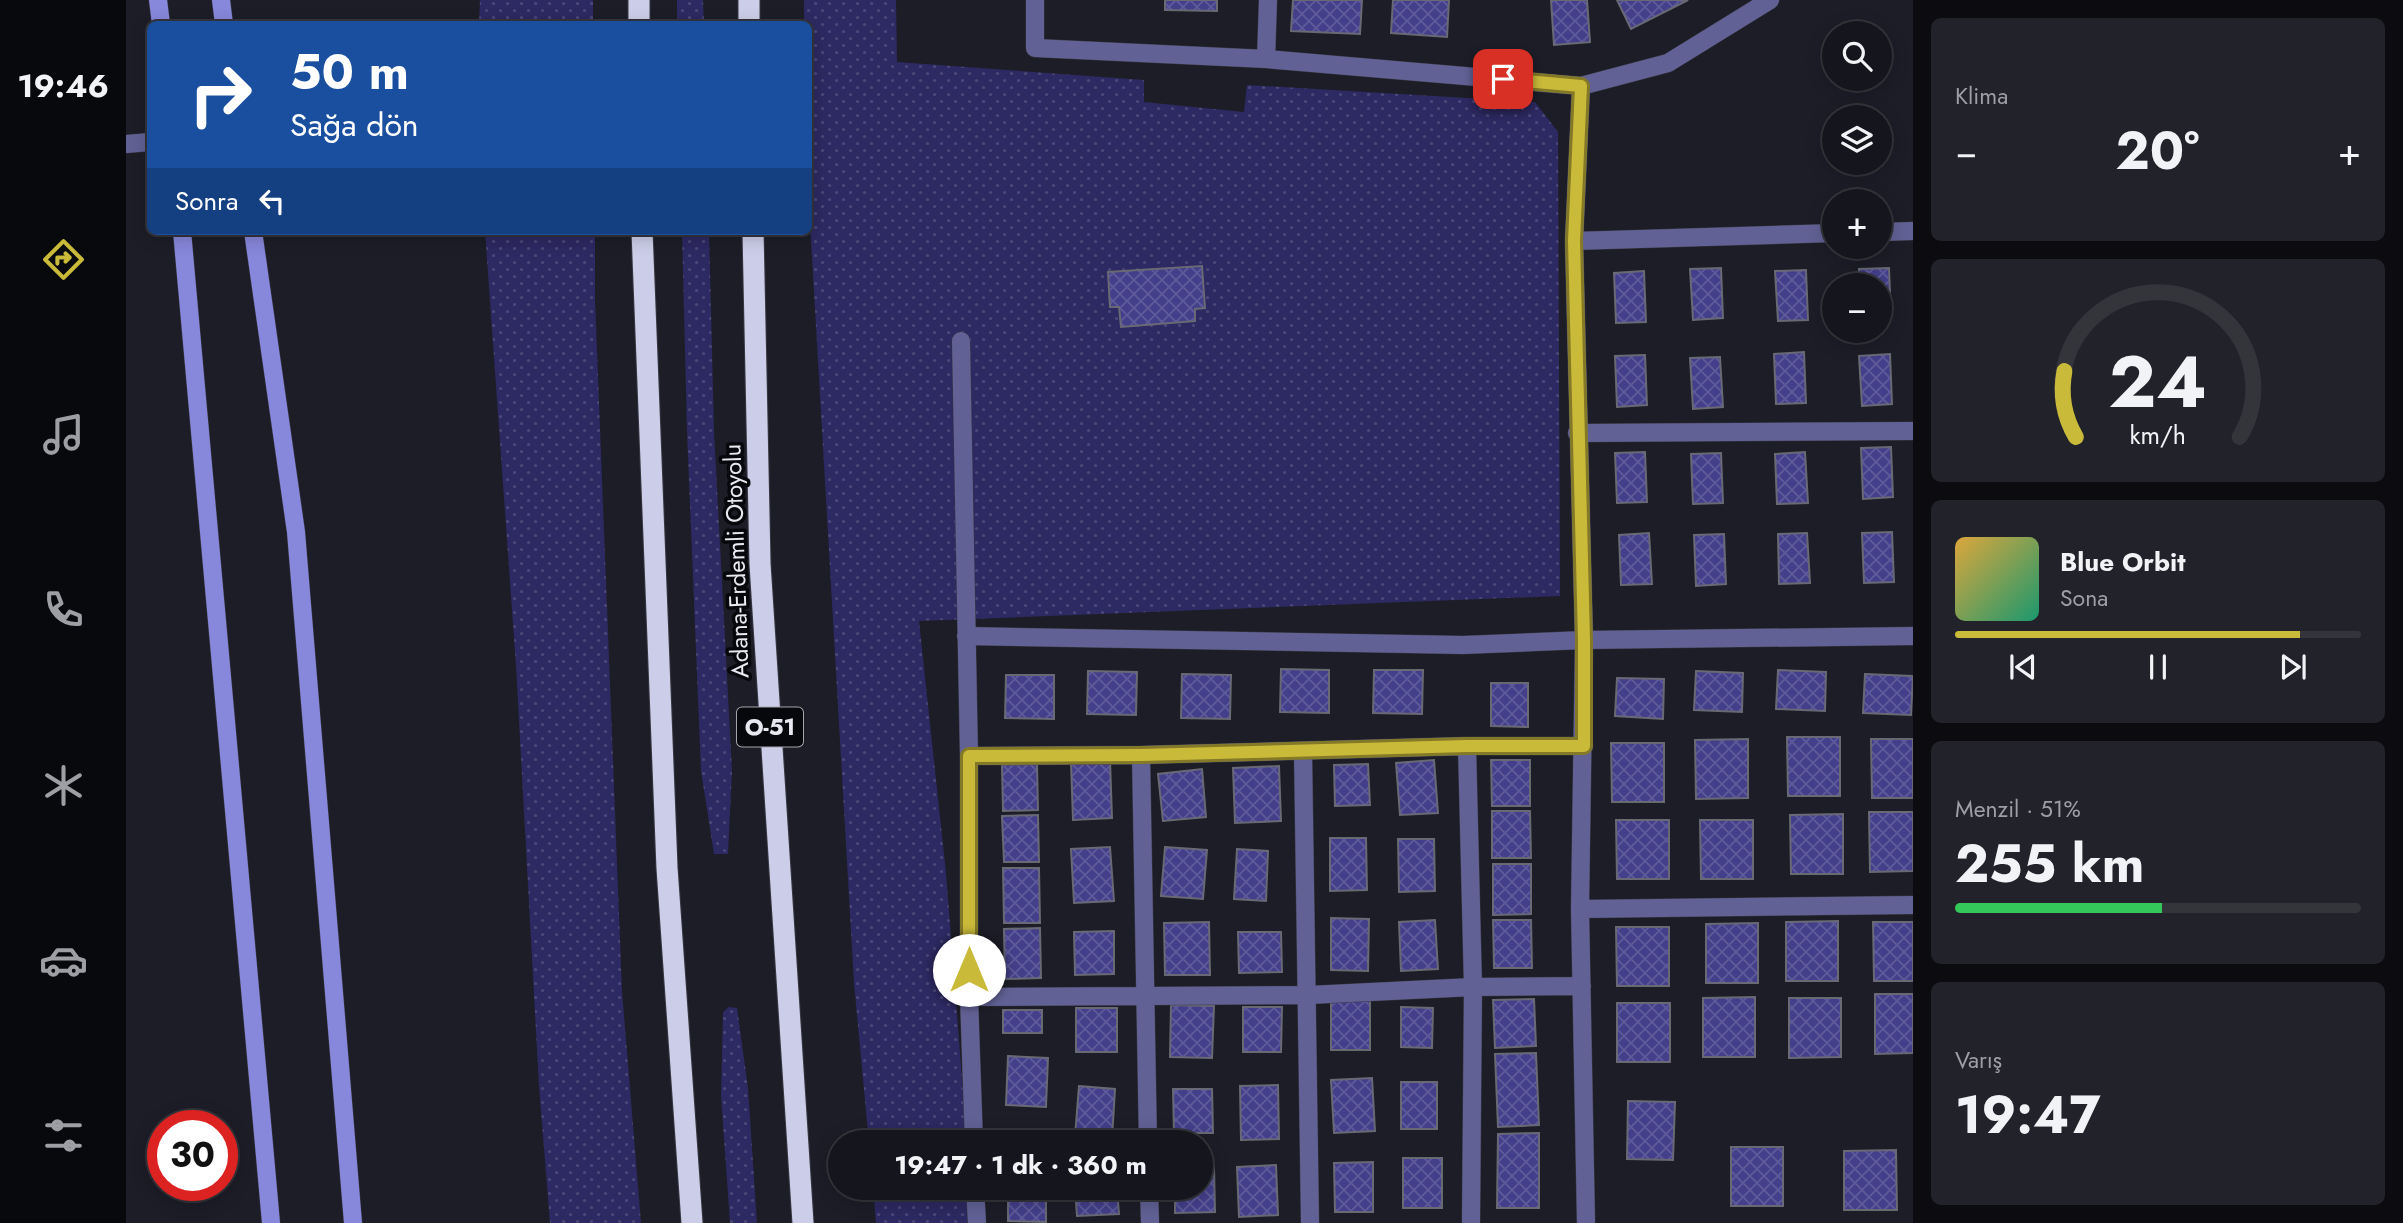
<!DOCTYPE html>
<html lang="tr">
<head>
<meta charset="utf-8">
<style>
  :root { --surface:#15161d; --page:#22232a; --text:#f1f3f6; --muted:#9d9fa4; --line:#34353b; --accent:#c9ba3a }
  body { margin:0; font-family:Jost,sans-serif; background:var(--page); color:var(--text); height:100vh; display:flex; flex-direction:column; font-size:26px; white-space:nowrap }
  * { box-sizing:border-box; margin:0 }
  p { font-size:23px; color:var(--muted) }
  .icon { flex:none; width:38px; height:38px; fill:none; stroke:currentColor; stroke-width:2; stroke-linecap:round; stroke-linejoin:round }
  .map { position:relative; flex:1; overflow:hidden }
  .side { display:flex; flex-direction:column; gap:18px; padding:18px; background:#0c0c10; width:490px }
  .side>* { flex:none }
  .hud { position:absolute; left:21px; top:21px; width:665px; height:214px; border-radius:10px; box-shadow:0 4px 18px #0003,0 0 0 2px var(--line); background:#1a4fa0; color:#fff; overflow:hidden }
  .fabs { position:absolute; left:1696px; top:21px; display:grid; gap:14px }
  .fabs a { display:grid; place-items:center; width:70px; height:70px; border-radius:50%; background:var(--surface); box-shadow:0 4px 18px #0003,0 0 0 2px var(--line); font-size:35px }
  .speed { position:absolute; left:21px; top:1110px; display:flex; gap:14px; font-size:35px; font-weight:700; text-align:center }
  .speed>* { display:grid; place-content:center; width:91px; height:91px; border-radius:50%; background:var(--surface); box-shadow:0 4px 18px #0003,0 0 0 2px var(--line); line-height:1 }
  .speed .limit { border:10px solid #d22; background:#fff; color:#111 }
  .pin { position:absolute; display:grid; place-items:center; width:60px; height:60px; color:#fff; margin:-30px; border-radius:14px; box-shadow:0 4px 10px #0006 }
  .me { position:absolute; width:77px; margin:-38px; rotate:0deg; stroke-linejoin:round; filter:drop-shadow(0 0 5px #0008) }
  .turn { display:flex; align-items:center; gap:24px; height:147px; padding:0 28px; font-size:32px }
  .turn .icon { width:91px; height:91px; stroke-width:2.5 }
  .turn b { display:block; font-size:49px; line-height:60px }
  .then { display:flex; align-items:center; height:66px; padding:0 28px; background:#0003; gap:14px; font-size:26px }
  .big { font-size:52px; font-weight:700; line-height:1.1 }
  .side .card { flex:1; display:flex; flex-direction:column; justify-content:center; gap:10px; min-width:0; padding:0 24px; border-radius:10px; background:var(--page) }
  .side .dial { align-items:center; gap:0 }
  .dial svg { height:182px; overflow:visible; fill:none; stroke:var(--line); stroke-width:7; stroke-linecap:round; text-anchor:middle }
  .dial text { fill:var(--text); stroke:none }
  .song { display:flex; align-items:center; gap:21px }
  .cover { width:84px; height:84px; border-radius:10px; background:linear-gradient(135deg,hsl(40 70% 55%),hsl(160 70% 35%)) }
  .played { height:7px; border-radius:4px; background:linear-gradient(90deg,var(--accent) 85%,var(--line) 85%) }
  .keys { display:flex; justify-content:space-around; direction:ltr }
  .heat { display:flex; justify-content:space-between; align-items:center; font-size:38px; direction:ltr }
  .charge { height:10px; border-radius:5px; background:linear-gradient(90deg,#34c759 51%,var(--line) 0) }
  .trip { position:absolute; left:702px; top:1130px; width:385px; height:70px; border-radius:35px; background:var(--surface); box-shadow:0 4px 18px #0003,0 0 0 2px var(--line); font-weight:700; line-height:70px; text-align:center }
  main { display:flex; flex:1; min-height:0 }
  .menu { display:flex; flex-direction:column; width:126px; justify-content:space-around; align-items:center; background:#08090c; color:var(--muted) }
  .menu .icon { width:49px; height:49px }
  .menu .selected { color:var(--accent) }
  .menu b { font-size:32px; color:var(--text) }
  .map>svg:first-child { display:block }
  .grass { fill:url(#grass-dots) }
  .building { fill:url(#building-cross-hatch); stroke:#686975; stroke-width:2 }
  .lines { fill:none; stroke-linecap:round; stroke-linejoin:round }
  .street-casing { stroke:#393943; stroke-width:19 }
  .secondary-casing { stroke:#393943; stroke-width:19 }
  .highway-casing { stroke:#393943; stroke-width:23 }
  .street { stroke:#616195; stroke-width:18 }
  .secondary { stroke:#8787db; stroke-width:18 }
  .highway { stroke:#cccee9; stroke-width:21 }
  .route-casing { stroke:#837926; stroke-width:18 }
  .route { stroke:#c9ba3a; stroke-width:12 }
  .labels { text-anchor:middle; dominant-baseline:central; stroke-width:7; stroke-linejoin:round; paint-order:stroke }
  .shield { fill:#07080c; stroke:#a4a5ac; stroke-width:2 }
  .shield-label { font-size:23px; font-weight:bold; fill:#e8e8f0 }
  .street-label { font-size:24px; fill:#e8e8f0; stroke:#07080c }
</style>
</head>
<body>
<main>
<nav class="menu">
<b>19:46</b>
<svg class="icon selected" aria-label="directions" viewBox="0 0 24 24"><path d="M12 3l9 9-9 9-9-9zM9 14v-3h6M13 9l2 2-2 2"/></svg>
<svg class="icon" aria-label="music" viewBox="0 0 24 24"><path d="M9 18V5l10-2v13"/><circle cx="6" cy="18" r="3"/><circle cx="16" cy="16" r="3"/></svg>
<svg class="icon" aria-label="phone" viewBox="0 0 24 24"><path d="M5 4h4l2 5-3 2q2 4 5 5l2-3 5 2v4C11 20 4 13 5 4z"/></svg>
<svg class="icon" aria-label="climate" viewBox="0 0 24 24"><path d="M12 3v18M4 7l16 10M4 17L20 7"/></svg>
<svg class="icon" aria-label="car" viewBox="0 0 24 24"><path d="M5 17H2v-5l4-1 3-4h7l3 4 3 1v5h-3M9 17h6M6 11h13"/><circle cx="7" cy="17" r="2"/><circle cx="17" cy="17" r="2"/></svg>
<svg class="icon" aria-label="filters" viewBox="0 0 24 24"><path d="M4 7h16M4 17h16"/><circle cx="9" cy="7" r="2"/><circle cx="15" cy="17" r="2"/></svg>
</nav>
<div class="map">
<svg width="1787" height="1223" viewBox="0 0 1787 1223">
  <defs>
    <pattern id="grass-dots" width="8" height="8" patternUnits="userSpaceOnUse" patternTransform="scale(1.75)"><rect width="8" height="8" fill="#2d2962"/><path d="M2 2h.1M6 6h.1" fill="none" stroke="#4b4879" stroke-width="1.8" stroke-linecap="round"/></pattern>
    <pattern id="building-cross-hatch" width="8" height="8" patternUnits="userSpaceOnUse" patternTransform="scale(1.75)"><rect width="8" height="8" fill="#433f8a"/><path d="M0 0l8 8M0 8l8-8" fill="none" stroke="#5e5b9b"/></pattern>
  </defs>
  <rect width="100%" height="100%" fill="#1c1d27"/>
  <path class="grass" d="M354 0H467V24H353Z
    M551 0H577L578 24H551Z
    M678 0H770L771 62 1018 80V102L1118 112 1121 85 1409 102 1432 132 1434 596 793 621 820 873 841 1143H743L728 983 683 205 682 24H678Z
    M359 231H469V300L496 991 515 1223H424L413 1086 390 666Z
    M556 231H583L588 431 606 771 602 854H588L575 771 561 432Z
    M603 1007 611 1008 622 1088 631 1223H604L595 1096 597 1012Z
    M747 1188H844L847 1223H750Z"/>
  <path class="building" d="M1039 0H1091V11L1039 10Z
    M1167 0H1236L1234 34 1165 31Z
    M1267 0H1323L1321 37 1265 33Z
    M1425 0H1461L1464 42 1428 45Z
    M1491 0H1562L1505 29Z
    M1076 266 1079 308 1069 309V321L995 327 993 307H984L982 272Z
    M1595 268 1597 318 1567 320 1564 269Z
    M1763 268 1765 318 1754 319V285H1733V269Z
    M1680 270 1682 320 1652 321 1649 271Z
    M1518 271 1520 322 1490 323 1488 273Z
    M1678 352 1680 403 1650 404 1648 354Z
    M1764 354 1766 404 1736 406 1733 356Z
    M1519 355 1521 405 1491 407 1489 356Z
    M1594 357 1597 407 1567 409 1564 358Z
    M1765 447 1767 497 1737 499 1735 448Z
    M1519 452 1521 502 1491 503 1489 453Z
    M1679 452 1682 503 1651 504 1649 454Z
    M1595 453 1597 503 1567 504 1565 454Z
    M1766 532 1768 582 1738 583 1736 533Z
    M1523 533 1526 584 1495 585 1493 535Z
    M1681 533 1684 583 1653 584 1652 534Z
    M1598 534 1600 584 1570 586 1568 535Z
    M1155 669 1203 670V713L1154 712Z
    M1248 670H1297L1296 714 1247 713Z
    M1652 670 1700 672 1699 711 1650 709Z
    M962 671 1011 672 1010 715 961 714Z
    M1570 671 1617 673 1616 712 1568 710Z
    M1056 674 1105 675 1104 719 1055 718Z
    M1739 674 1787 676 1785 715 1737 713Z
    M880 675H928V719L879 718Z
    M1491 678 1538 679 1537 719 1489 716Z
    M1365 683H1402V727L1365 726Z
    M1661 737H1714V796H1662Z
    M1622 739V798L1570 799 1569 740Z
    M1745 739H1787V798H1746Z
    M1485 743H1538V802H1486Z
    M984 760 986 818 947 820 945 762Z
    M1308 760 1312 813 1274 815 1270 763Z
    M1365 760H1404V806H1366Z
    M911 764 912 810 877 811 876 765Z
    M1242 764 1244 805 1209 806 1208 765Z
    M1153 766 1155 821 1109 823 1107 768Z
    M1076 769 1080 817 1037 821 1032 774Z
    M1366 811H1404L1405 858H1366Z
    M1743 812H1787V871L1744 872Z
    M1717 814V874H1665L1664 815Z
    M912 815 913 862H878L876 816Z
    M1490 820H1543V879H1491Z
    M1574 820H1627V879H1575Z
    M1204 838H1240L1241 890 1204 891Z
    M1272 839H1308L1309 891 1273 892Z
    M984 847 988 901 948 903 945 849Z
    M1039 847 1081 850 1077 899 1035 896Z
    M1111 849 1142 851 1140 901 1108 899Z
    M1367 864H1405V914L1367 915Z
    M877 868H913L914 923H878Z
    M1205 918 1243 919 1242 971 1205 970Z
    M1309 920 1312 969 1275 971 1273 922Z
    M1367 920H1405L1406 968H1368Z
    M1712 921V981H1660V922Z
    M1083 922 1084 975H1039L1038 923Z
    M1747 922H1787V981H1748Z
    M1632 923V983H1580V924Z
    M1490 927H1543V986H1491Z
    M914 928 915 978 879 979 878 929Z
    M988 931V974L949 975 948 932Z
    M1112 932H1155L1156 972 1113 973Z
    M1749 994H1787V1053L1749 1054Z
    M1629 997V1057H1577V998Z
    M1205 998H1244V1050H1205Z
    M1663 998H1715V1057L1663 1058Z
    M1408 999 1410 1046 1369 1048 1367 1000Z
    M1491 1003H1544V1062H1491Z
    M1045 1005 1088 1006 1086 1058 1044 1057Z
    M1117 1007H1156L1155 1052H1117Z
    M1275 1007 1307 1008 1306 1048 1275 1047Z
    M950 1008H991V1052H950Z
    M877 1010H916V1033H877Z
    M1410 1053 1413 1125 1372 1127 1369 1054Z
    M882 1056 922 1058 920 1107 880 1105Z
    M1246 1078 1249 1131 1208 1133 1205 1080Z
    M1275 1082H1311V1129H1275Z
    M1152 1085 1153 1139 1115 1140 1114 1086Z
    M953 1086 989 1089 986 1139 949 1136Z
    M1047 1089H1086L1087 1133H1048Z
    M1502 1101 1549 1102 1547 1160 1501 1159Z
    M1413 1133V1208H1371L1372 1134Z
    M882 1136 921 1137V1143H882Z
    M1605 1147H1657V1206H1605Z
    M1770 1150 1771 1210H1718V1151Z
    M1277 1158H1316V1208H1277Z
    M1247 1162V1212H1209L1208 1163Z
    M1150 1165 1152 1215 1113 1217 1111 1167Z
    M1074 1168H1088L1089 1212 1049 1213V1188H1074Z
    M949 1188H991L993 1214 951 1216Z
    M882 1190H920V1222L882 1221Z"/>
  <g class="lines">
    <g class="street-casing">
      <path id="street" d="M909 0V48L1140 59 1455 86 1542 63 1644 0
        M1140 59 1142 0
        M1455 86 1448 241 1458 640 1454 909 1460 1223
        M0 144 24 142
        M1754 232 1787 231
        M1448 241 1708 233
        M835 341 843 756V997L848 1143
        M1451 433 1787 431
        M840 636 1337 645 1458 640 1787 636
        M1341 746 1347 987 1345 1223
        M1177 751 1184 1223
        M1015 755 1022 1143
        M843 756 1015 755 1341 746H1458
        M1454 909 1787 905
        M843 997 1183 995 1347 987 1456 986
        M849 1188 851 1223
        M1023 1188 1024 1223"/>
    </g>
    <g class="secondary-casing">
      <path id="secondary" d="M32 0 35 24
        M95 0 98 24
        M56 231 145 1223
        M127 231 170 532 227 1223"/>
    </g>
    <g class="highway-casing">
      <path id="highway" d="M513 0V24
        M623 0V24
        M516 231 541 868 566 1223
        M627 231 634 564 677 1223"/>
    </g>
    <use href="#street" class="street"/>
    <use href="#secondary" class="secondary"/>
    <use href="#highway" class="highway"/>
  </g>
  <g class="lines">
    <g class="route-casing">
      <path id="route" d="M843 970V756L1015 755 1341 746H1458V640L1448 241 1455 86 1377 79"/>
    </g>
    <use href="#route" class="route"/>
  </g>
  <g class="labels">
    <rect class="shield" x="611" y="707.5" width="66" height="39" rx="5"/>
    <g class="shield-label">
      <text x="644" y="727">O-51</text>
    </g>
    <g class="street-label">
      <text transform="translate(610 561) rotate(-92)">Adana-Erdemli Otoyolu</text>
    </g>
  </g>
</svg>
<div class="fabs">
<a><svg class="icon" aria-label="search" viewBox="0 0 24 24"><circle cx="10" cy="10" r="6"/><path d="M15 15l6 6"/></svg></a>
<a><svg class="icon" aria-label="layers" viewBox="0 0 24 24"><path d="M12 4l9 5-9 5-9-5zM3 14l9 5 9-5"/></svg></a>
<a>+</a>
<a>−</a>
</div>
<div class="speed"><div class="limit">30</div></div>
<div class="pin" style="left:1377px;top:79px;background:#d93025"><svg class="icon" aria-label="arrive" viewBox="0 0 24 24"><path d="M6 21V4h12l-3 4 3 4H6"/></svg></div>
<svg class="me" style="left:843px;top:970px" viewBox="-20 -20 40 40"><circle r="19" fill="#fff"/><path d="M0-13L10 11 0 6-10 11z" fill="#c9ba3a"/></svg>
<div class="trip">19:47 · 1 dk · 360 m</div>
<div class="hud">
<div class="turn"><svg class="icon" aria-label="right" viewBox="0 0 24 24"><path d="M7 20v-9h11M14 6l5 5-5 5"/></svg><div><b>50 m</b>Sağa dön</div></div>
<div class="then">Sonra<svg class="icon" aria-label="left" viewBox="0 0 24 24"><path d="M17 20v-9H6M10 6l-5 5 5 5"/></svg></div>
</div>
</div>
<section class="side">
<div class="card"><p>Klima</p>
<div class="heat"><a>−</a><b class="big">20°</b><a>+</a></div>
</div>
<div class="card dial"><svg viewBox="0 0 100 80">
<path d="M14 69A42 42 0 1 1 86 69"/>
<path d="M14 69A42 42 0 0 1 9 40" stroke="#c9ba3a"/>
<text x="50" y="56" font-size="32" font-weight="700">24</text>
<text x="50" y="72" font-size="11">km/h</text>
</svg></div>
<div class="card">
<div class="song"><i class="cover"></i><div><b>Blue Orbit</b><p>Sona</p></div></div>
<div class="played"></div>
<div class="keys"><svg class="icon" aria-label="previous" viewBox="0 0 24 24"><path d="M18 5L8 12l10 7zM5 5v14"/></svg><svg class="icon" aria-label="pause" viewBox="0 0 24 24"><path d="M8 5v14M16 5v14"/></svg><svg class="icon" aria-label="next" viewBox="0 0 24 24"><path d="M6 5l10 7-10 7zM19 5v14"/></svg></div>
</div>
<div class="card"><p>Menzil · 51%</p><b class="big">255 km</b><div class="charge"></div></div>
<div class="card"><p>Varış</p><b class="big">19:47</b></div>
</section>
</main>
</body>
</html>
